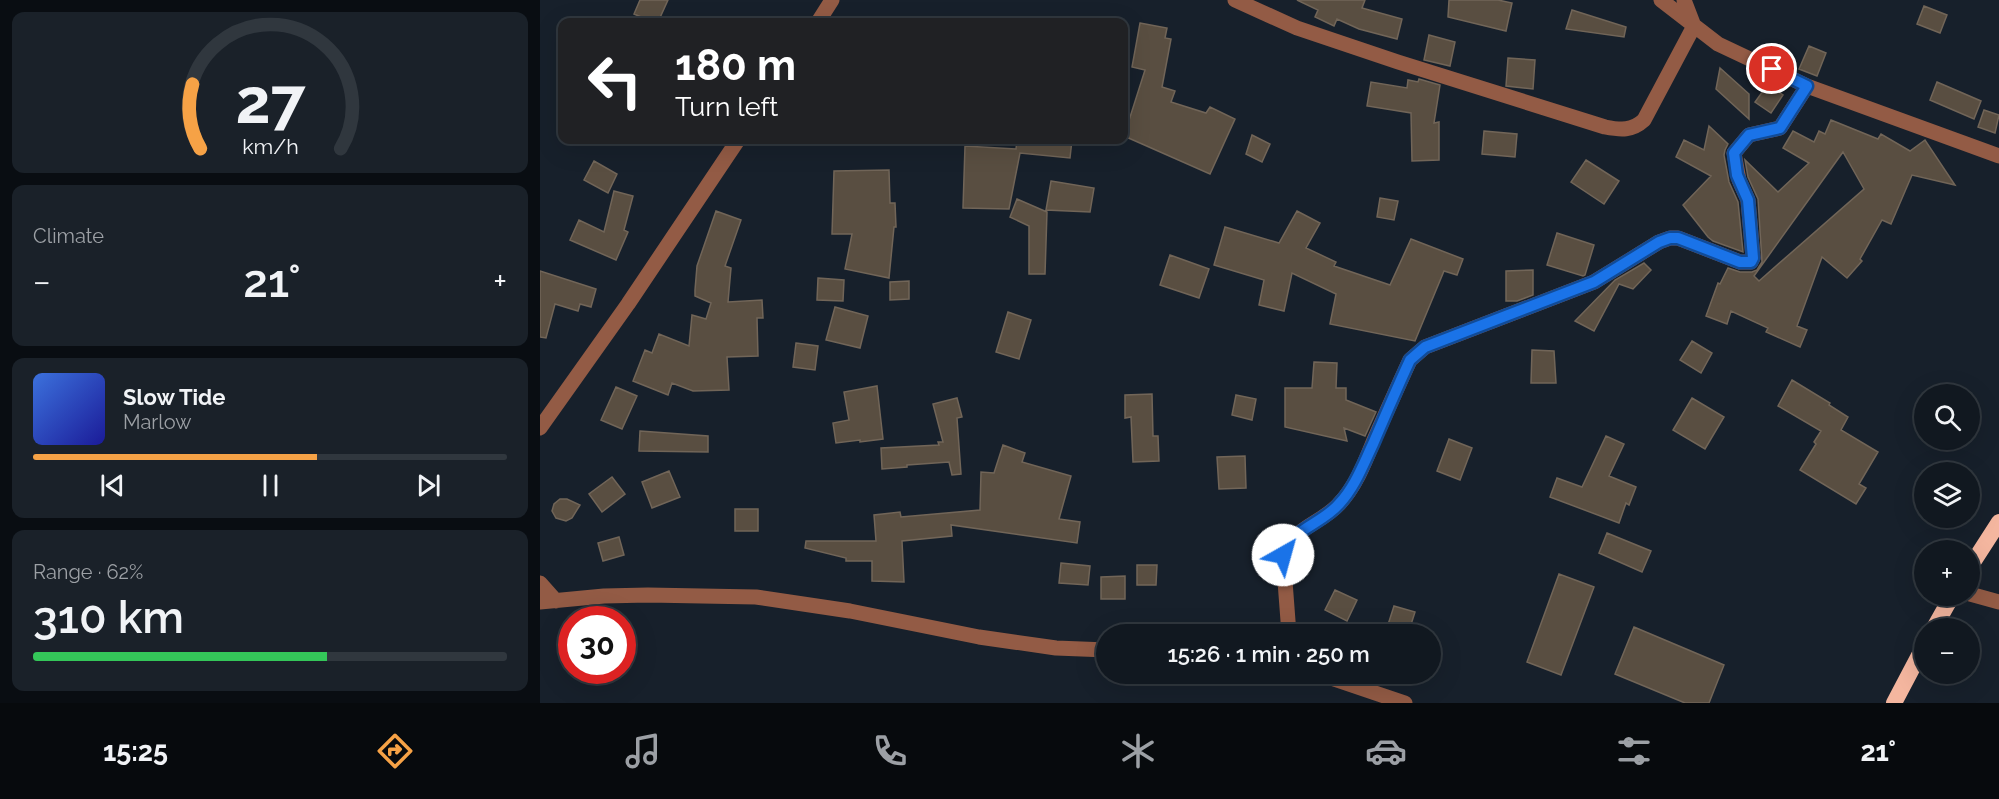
<!DOCTYPE html>
<html lang="en">
<head>
<meta charset="utf-8">
<style>
  :root { --surface:#111820; --page:#1a2129; --text:#f1f3f6; --muted:#9ca0a5; --line:#30373e; --accent:#f6a246 }
  body { margin:0; font-family:Raleway,sans-serif; background:var(--page); color:var(--text); height:100vh; display:flex; flex-direction:column; font-size:22px; white-space:nowrap }
  * { box-sizing:border-box; margin:0 }
  p { font-size:20px; color:var(--muted) }
  .icon { flex:none; width:33px; height:33px; fill:none; stroke:currentColor; stroke-width:2; stroke-linecap:round; stroke-linejoin:round }
  .map { position:relative; flex:1; overflow:hidden }
  .side { display:flex; flex-direction:column; gap:12px; padding:12px; background:#090d12; width:540px }
  .side>* { flex:none }
  .hud { position:absolute; left:18px; top:18px; width:570px; height:126px; border-radius:12px; box-shadow:0 6px 24px #0002,0 0 0 2px var(--line); background:#202124; color:#fff; overflow:hidden }
  .fabs { position:absolute; left:1374px; top:384px; display:grid; gap:12px }
  .fabs a { display:grid; place-items:center; width:66px; height:66px; border-radius:50%; background:var(--surface); box-shadow:0 6px 24px #0002,0 0 0 2px var(--line); font-size:30px }
  .speed { position:absolute; left:18px; top:606px; display:flex; gap:12px; font-size:30px; font-weight:700; text-align:center }
  .speed>* { display:grid; place-content:center; width:78px; height:78px; border-radius:50%; background:var(--surface); box-shadow:0 6px 24px #0002,0 0 0 2px var(--line); line-height:1 }
  .speed .limit { border:9px solid #d22; background:#fff; color:#111 }
  .pin { position:absolute; display:grid; place-items:center; width:51px; height:51px; color:#fff; margin:-26px; border:3px solid #fff; border-radius:50%; box-shadow:0 2px 6px #0007 }
  .me { position:absolute; width:66px; margin:-33px; rotate:38deg; stroke-linejoin:round; filter:drop-shadow(0 0 4px #0008) }
  .turn { display:flex; align-items:center; gap:21px; height:126px; padding:0 18px; font-size:27px }
  .turn .icon { width:78px; height:78px; stroke-width:2.5 }
  .turn b { display:block; font-size:42px; line-height:51px }
  .big { font-size:45px; font-weight:600; line-height:1.1 }
  .side .tile { flex:1; display:flex; flex-direction:column; justify-content:center; gap:9px; min-width:0; padding:0 21px; border-radius:12px; background:var(--page) }
  .side .dial { align-items:center; gap:0 }
  .dial svg { height:156px; overflow:visible; fill:none; stroke:var(--line); stroke-width:7; stroke-linecap:round; text-anchor:middle }
  .dial text { fill:var(--text); stroke:none }
  .song { display:flex; align-items:center; gap:18px }
  .cover { width:72px; height:72px; border-radius:9px; background:linear-gradient(135deg,hsl(220 70% 55%),hsl(240 70% 35%)) }
  .played { height:6px; border-radius:3px; background:linear-gradient(90deg,var(--accent) 60%,var(--line) 60%) }
  .keys { display:flex; justify-content:space-around; direction:ltr }
  .heat { display:flex; justify-content:space-between; align-items:center; font-size:33px; direction:ltr }
  .charge { height:9px; border-radius:4px; background:linear-gradient(90deg,#34c759 62%,var(--line) 0) }
  .trip { position:absolute; left:556px; top:624px; width:345px; height:60px; border-radius:30px; background:var(--surface); box-shadow:0 6px 24px #0002,0 0 0 2px var(--line); font-weight:600; line-height:60px; text-align:center }
  .menu { display:flex; height:96px; justify-content:space-around; align-items:center; background:#070a0d; color:var(--muted) }
  .menu .icon { width:42px; height:42px }
  .menu .active { color:var(--accent) }
  .menu b { font-size:27px; color:var(--text) }
  main { display:flex; flex:1; min-height:0 }
  .map>svg:first-child { display:block }
  .building { fill:#594e41; stroke:#716558; stroke-width:1.5; fill-rule:evenodd }
  .lines { fill:none; stroke-linecap:round; stroke-linejoin:round }
  .minor { stroke:#935b45; stroke-width:15 }
  .trunk { stroke:#f4b69f; stroke-width:16 }
  .route-casing { stroke:#114b97; stroke-width:15 }
  .route { stroke:#1a73e8; stroke-width:10 }
</style>
</head>
<body>
<main>
<section class="side">
<div class="tile dial"><svg viewBox="0 0 100 80">
<path d="M14 69A42 42 0 1 1 86 69"/>
<path d="M14 69A42 42 0 0 1 10 36" stroke="#f6a246"/>
<text x="50" y="56" font-size="32" font-weight="700">27</text>
<text x="50" y="72" font-size="11">km/h</text>
</svg></div>
<div class="tile"><p>Climate</p>
<div class="heat"><a>−</a><b class="big">21°</b><a>+</a></div>
</div>
<div class="tile">
<div class="song"><i class="cover"></i><div><b>Slow Tide</b><p>Marlow</p></div></div>
<div class="played"></div>
<div class="keys"><svg class="icon" aria-label="previous" viewBox="0 0 24 24"><path d="M18 5L8 12l10 7zM5 5v14"/></svg><svg class="icon" aria-label="pause" viewBox="0 0 24 24"><path d="M8 5v14M16 5v14"/></svg><svg class="icon" aria-label="next" viewBox="0 0 24 24"><path d="M6 5l10 7-10 7zM19 5v14"/></svg></div>
</div>
<div class="tile"><p>Range · 62%</p><b class="big">310 km</b><div class="charge"></div></div>
</section>
<div class="map">
<svg width="1459" height="703" viewBox="0 0 1459 703">
  <rect width="100%" height="100%" fill="#17202b"/>
  <path class="building" d="M100 0H128L118 22H113L94 14Z
    M757 0H825L822 8 862 19 857 39 819 29 797 19 794 26 775 17 778 10Z
    M909 0H958L972 3 966 31 908 17Z
    M1384 6 1407 15 1400 33 1377 24Z
    M1032 10 1086 27 1084 37 1026 29Z
    M600 23 627 28 625 38 631 39 622 87 635 91 631 102 666 113 670 107 695 119 670 174 584 136 605 70 592 67Z
    M889 35 915 42 910 66 884 60Z
    M1269 46 1286 53 1277 76 1259 69Z
    M968 58 995 60 993 89 966 86Z
    M1180 68 1209 94V119L1176 89Z
    M879 79 900 85 894 123 899 122V160L872 161 871 113 827 106 831 82 867 88 868 80 878 82Z
    M1397 82 1441 101 1434 119 1390 100Z
    M1228 84 1243 95 1231 113 1215 102Z
    M1444 110 1459 115 1455 133 1438 127Z
    M1291 120 1338 139 1341 134 1370 151 1385 140 1415 185 1372 175 1351 224 1342 220 1320 259 1322 261 1307 278 1282 257 1257 326 1267 330 1260 347 1226 332 1228 328 1191 311 1187 324 1166 316 1178 283 1180 284 1188 268 1200 272H1212L1217 270 1222 262 1218 199 1208 177 1205 160 1238 192 1269 163 1243 148 1253 131 1274 142 1279 131 1285 134ZM1303 152 1324 189 1219 281 1214 276Z
    M1169 126 1188 144 1185 150 1184 155 1189 182 1198 202 1203 252 1173 241 1168 237 1143 205 1171 176 1136 157 1144 140 1164 150Z
    M944 131 977 134 975 157 942 154Z
    M712 135 730 144 722 162 706 154Z
    M477 140H532L530 158 480 153 469 209 423 208 425 146 476 149Z
    M1046 160 1079 181 1064 204 1031 182Z
    M54 161 77 174 68 193 44 180Z
    M349 170 350 203H355L356 227H354L349 278 305 269 312 234H292L294 171Z
    M511 181 554 188 550 212 506 210Z
    M74 191 93 196 84 230 88 232 76 260 30 240 39 220 64 232Z
    M840 198 858 201 854 220 837 217Z
    M477 199 507 212 505 274H489V226L470 217Z
    M176 211 201 220 185 266 191 268 188 302 222 300 223 318H217L218 356 187 357 189 390 153 391 132 383 128 395 93 381 105 350 112 353 119 334 149 346 152 315 166 319 171 303 155 296V290L157 266Z
    M757 211 780 223 766 248 796 262 794 266 850 285 871 239 923 259 917 275 904 271 875 341 790 324 796 294 752 273 744 311 719 305 724 280 674 265 685 227 739 243Z
    M1017 233 1054 245 1045 275 1043 276 1007 265Z
    M630 255 669 269 659 298 620 285Z
    M1104 263 1111 270 1093 289 1079 284 1054 331 1035 321 1075 280Z
    M993 270V295L977 301H966V271Z
    M0 271 56 289 51 307 40 304 38 311 15 304 6 338 0 337Z
    M278 278 304 280 303 301 277 300Z
    M369 281V299L350 300V282Z
    M295 307 328 316 320 348 286 340Z
    M468 312 491 320 479 359 456 352Z
    M1152 341 1172 353 1161 373 1140 360Z
    M256 343 278 346 275 370 253 367Z
    M992 350 1014 351 1016 383H991Z
    M774 362 797 363 796 388H806V400L836 412 825 436 804 428 807 441 745 427V388H772Z
    M1252 380 1290 403 1289 405 1308 417 1301 430 1338 452 1319 484 1326 488 1316 504 1260 470 1276 444 1274 442 1281 431 1238 406Z
    M337 386 343 439 320 442V440L296 443 293 423 309 420 304 392Z
    M76 387 97 396 82 429 61 420Z
    M612 394 613 436H618L619 461 593 462 591 417 585 418V395Z
    M696 395 716 399 712 420 692 415Z
    M417 398 422 417 417 418 421 474 412 475 409 462 367 465V467L342 469 341 448 399 445 398 442H403L393 404Z
    M1152 398 1184 417 1165 449 1133 430Z
    M100 431 168 436V452L99 451Z
    M1066 436 1084 444 1069 476 1096 487 1089 505 1086 503 1079 523 1010 497 1017 478 1042 487Z
    M909 439 932 448 920 480 897 471Z
    M463 445 485 453 482 462 531 476 519 519 540 522 537 543 411 525 412 536 362 541 364 582 332 581V561H306V558L265 548 266 541H336L334 515 360 512 361 517 440 510 441 472 454 473Z
    M705 456 706 488 679 489 677 457Z
    M129 471 140 497 112 508 102 482Z
    M72 477 85 494 62 512 49 494Z
    M20 499H27L40 505 32 518 26 521 16 518 12 511 14 504Z
    M195 509H218V531H195Z
    M1067 533 1111 551 1102 572 1059 553Z
    M79 537 84 555 63 561 58 543Z
    M521 563 550 566 548 585 519 583Z
    M597 565H617L616 585H597Z
    M1019 574 1054 587 1021 675 987 662Z
    M585 576V599H561V577Z
    M795 590 817 600 807 621 785 610Z
    M854 606 875 612 868 634H845Z
    M1094 627 1184 665 1169 703H1145L1075 674Z"/>
  <g class="lines">
    <path class="minor" d="M695 0 757 28 858 62 1065 127C1081 130 1092 131 1104 120L1154 26 1144 0
      M1121 0 1178 44 1267 86 1459 156
      M278 22 292 0
      M0 428 88 304 198 140
      M0 583 16 601
      M1430 594 1459 602
      M0 602 64 596 108 595 216 597 310 611 439 637 516 648 567 650
      M749 634 743 555C751 529 782 523 799 504 816 486 825 462 834 440 846 413 858 386 870 360L885 347 1054 282 1119 242 1130 238H1138L1200 262H1211L1213 258 1208 200 1199 180 1194 153 1209 135 1240 128 1267 86
      M779 674 865 703"/>
    <path class="trunk" d="M1430 567 1459 522
      M1394 628 1412 596
      M1354 703 1384 646"/>
  </g>
  <g class="lines">
    <g class="route-casing">
      <path id="route" d="M743 555C751 529 782 524 799 504 815 487 823 465 833 444 845 416 857 388 870 360L885 347 1054 282 1119 242 1130 238H1138L1200 262H1211L1213 258 1208 200 1197 175 1194 153 1209 135 1240 128 1267 86 1232 69"/>
    </g>
    <use href="#route" class="route"/>
  </g>
</svg>
<div class="fabs">
<a><svg class="icon" aria-label="search" viewBox="0 0 24 24"><circle cx="10" cy="10" r="6"/><path d="M15 15l6 6"/></svg></a>
<a><svg class="icon" aria-label="layers" viewBox="0 0 24 24"><path d="M12 4l9 5-9 5-9-5zM3 14l9 5 9-5"/></svg></a>
<a>+</a>
<a>−</a>
</div>
<div class="speed"><div class="limit">30</div></div>
<div class="pin" style="left:1232px;top:69px;background:#d93025"><svg class="icon" aria-label="arrive" viewBox="0 0 24 24"><path d="M6 21V4h12l-3 4 3 4H6"/></svg></div>
<svg class="me" style="left:743px;top:555px" viewBox="-20 -20 40 40"><circle r="19" fill="#fff"/><path d="M0-13L10 11 0 6-10 11z" fill="#1a73e8"/></svg>
<div class="trip">15:26 · 1 min · 250 m</div>
<div class="hud">
<div class="turn"><svg class="icon" aria-label="left" viewBox="0 0 24 24"><path d="M17 20v-9H6M10 6l-5 5 5 5"/></svg><div><b>180 m</b>Turn left</div></div>
</div>
</div>
</main>
<nav class="menu">
<b>15:25</b>
<svg class="icon active" aria-label="directions" viewBox="0 0 24 24"><path d="M12 3l9 9-9 9-9-9zM9 14v-3h6M13 9l2 2-2 2"/></svg>
<svg class="icon" aria-label="music" viewBox="0 0 24 24"><path d="M9 18V5l10-2v13"/><circle cx="6" cy="18" r="3"/><circle cx="16" cy="16" r="3"/></svg>
<svg class="icon" aria-label="phone" viewBox="0 0 24 24"><path d="M5 4h4l2 5-3 2q2 4 5 5l2-3 5 2v4C11 20 4 13 5 4z"/></svg>
<svg class="icon" aria-label="climate" viewBox="0 0 24 24"><path d="M12 3v18M4 7l16 10M4 17L20 7"/></svg>
<svg class="icon" aria-label="car" viewBox="0 0 24 24"><path d="M5 17H2v-5l4-1 3-4h7l3 4 3 1v5h-3M9 17h6M6 11h13"/><circle cx="7" cy="17" r="2"/><circle cx="17" cy="17" r="2"/></svg>
<svg class="icon" aria-label="filters" viewBox="0 0 24 24"><path d="M4 7h16M4 17h16"/><circle cx="9" cy="7" r="2"/><circle cx="15" cy="17" r="2"/></svg>
<b>21°</b>
</nav>
</body>
</html>
